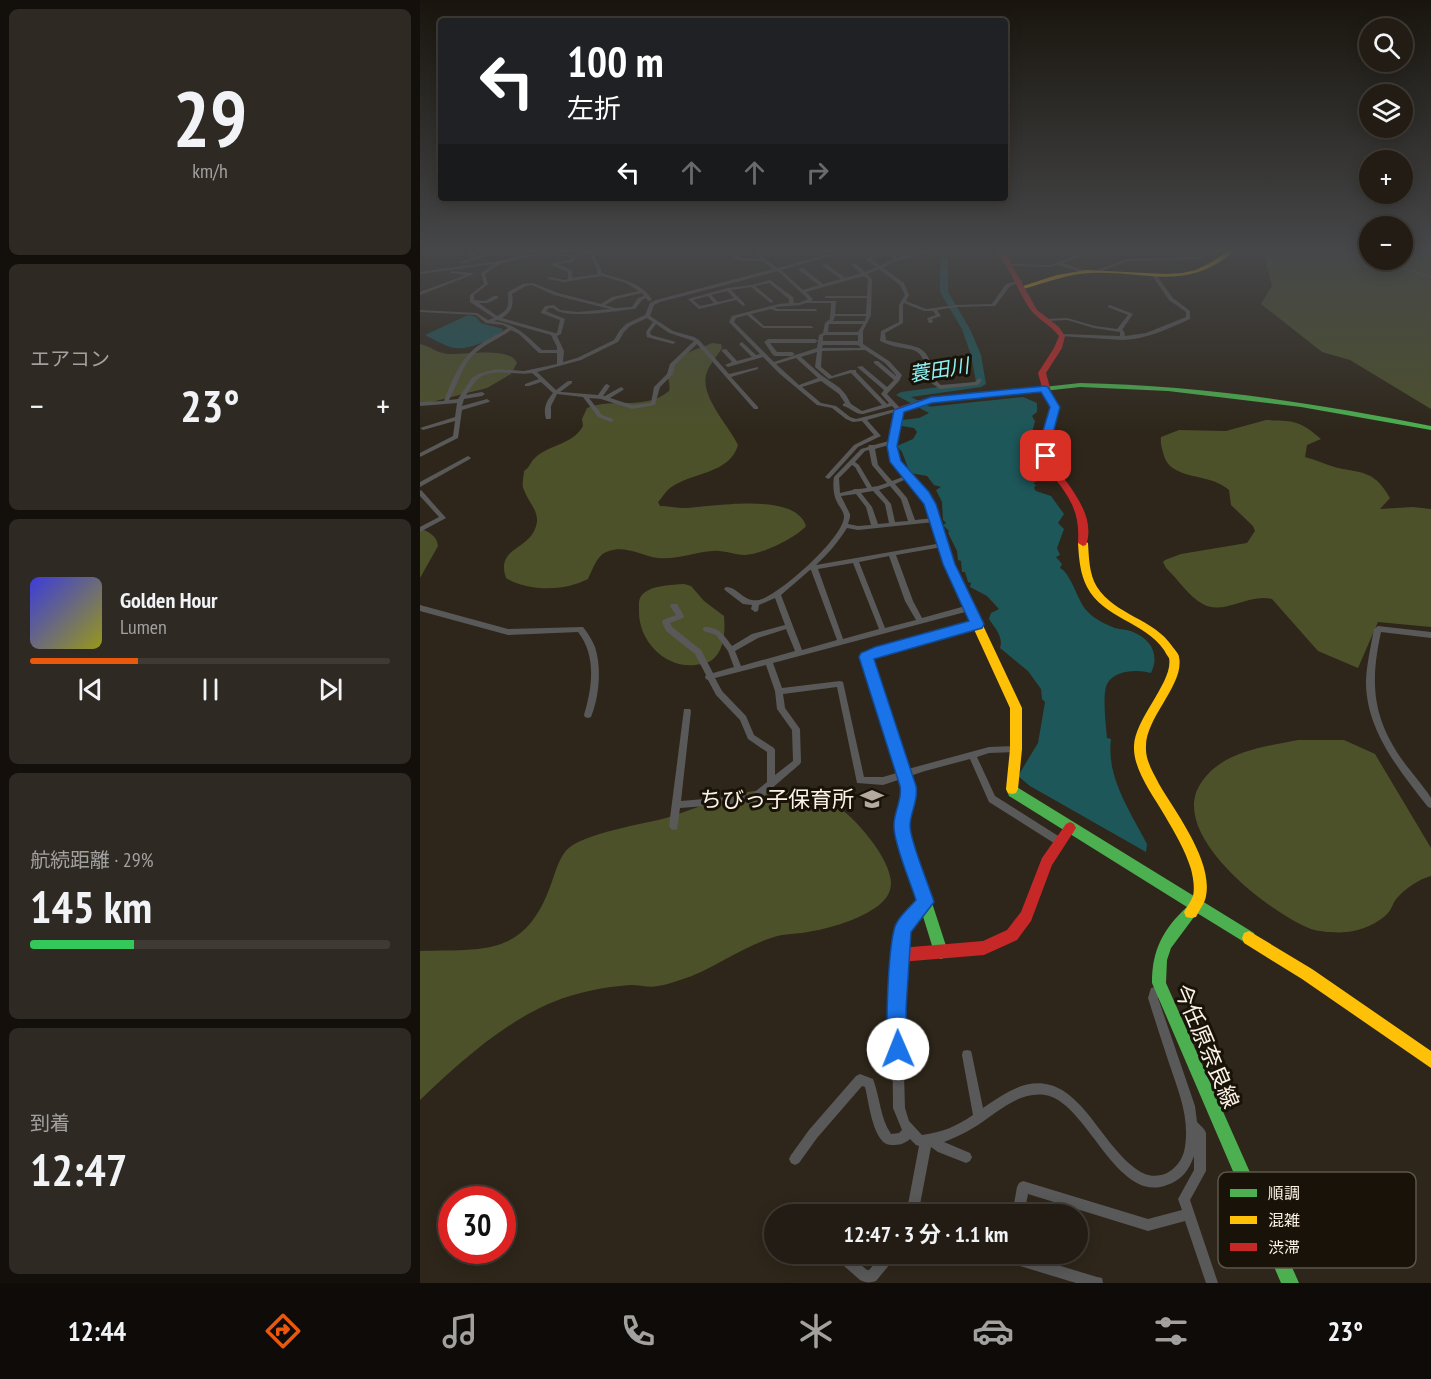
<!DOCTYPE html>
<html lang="ja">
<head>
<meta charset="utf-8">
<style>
  :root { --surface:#221c14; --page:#2e2922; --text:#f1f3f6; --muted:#a2a1a0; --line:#3f3a34; --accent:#ea580c }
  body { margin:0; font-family:"PT Sans Narrow","Noto Sans JP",sans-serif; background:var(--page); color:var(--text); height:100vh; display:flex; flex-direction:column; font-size:22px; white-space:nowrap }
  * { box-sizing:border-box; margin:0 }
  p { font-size:20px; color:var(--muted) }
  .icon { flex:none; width:33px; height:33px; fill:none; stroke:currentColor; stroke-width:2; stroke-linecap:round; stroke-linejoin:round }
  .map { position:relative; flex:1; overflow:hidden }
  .drawer { display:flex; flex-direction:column; gap:9px; padding:9px; background:#130f0b; width:420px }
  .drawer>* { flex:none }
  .guide { position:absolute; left:18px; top:18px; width:570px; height:183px; border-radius:6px; box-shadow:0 3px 15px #0003,0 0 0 2px var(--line); background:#202124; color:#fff; overflow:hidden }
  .tools { position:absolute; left:939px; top:18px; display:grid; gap:12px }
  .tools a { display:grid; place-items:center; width:54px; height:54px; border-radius:50%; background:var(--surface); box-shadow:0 3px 15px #0003,0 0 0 2px var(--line); font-size:30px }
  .speed { position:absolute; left:18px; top:1186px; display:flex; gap:12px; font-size:30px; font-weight:700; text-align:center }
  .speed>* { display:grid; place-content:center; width:78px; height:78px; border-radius:50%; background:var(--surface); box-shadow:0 3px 15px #0003,0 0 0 2px var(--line); line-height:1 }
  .speed .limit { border:9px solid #d22; background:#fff; color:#111 }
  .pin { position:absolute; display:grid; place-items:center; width:51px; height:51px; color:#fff; margin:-26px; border-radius:12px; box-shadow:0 3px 9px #0006 }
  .me { position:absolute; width:66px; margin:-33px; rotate:359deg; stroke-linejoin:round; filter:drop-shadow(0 0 4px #0008) }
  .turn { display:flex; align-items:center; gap:21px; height:126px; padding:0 30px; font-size:27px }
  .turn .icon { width:78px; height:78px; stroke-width:2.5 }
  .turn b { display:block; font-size:42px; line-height:51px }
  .lanes { display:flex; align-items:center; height:57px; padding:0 30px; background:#0003; justify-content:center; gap:30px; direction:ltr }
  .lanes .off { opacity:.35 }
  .big { font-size:45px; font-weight:700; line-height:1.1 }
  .drawer .widget { flex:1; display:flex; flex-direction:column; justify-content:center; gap:9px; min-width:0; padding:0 21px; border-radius:9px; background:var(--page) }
  .drawer .dial { align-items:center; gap:0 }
  .dial b { font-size:78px; line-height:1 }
  .song { display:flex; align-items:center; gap:18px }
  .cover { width:72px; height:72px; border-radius:9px; background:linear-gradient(135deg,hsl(240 70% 55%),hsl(60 70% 35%)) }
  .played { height:6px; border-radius:3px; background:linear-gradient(90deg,var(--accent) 30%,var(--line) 30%) }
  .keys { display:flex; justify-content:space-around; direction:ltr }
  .heat { display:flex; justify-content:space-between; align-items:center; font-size:33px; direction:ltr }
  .charge { height:9px; border-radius:4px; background:linear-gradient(90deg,#34c759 29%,var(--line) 0) }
  .trip { position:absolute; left:344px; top:1204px; width:324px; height:60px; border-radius:30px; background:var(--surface); box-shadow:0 3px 15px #0003,0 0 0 2px var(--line); font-weight:700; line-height:60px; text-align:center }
  .tab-bar { display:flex; height:96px; justify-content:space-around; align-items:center; background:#0e0b08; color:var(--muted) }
  .tab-bar .icon { width:42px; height:42px }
  .tab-bar .selected { color:var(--accent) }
  .tab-bar b { font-size:27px; color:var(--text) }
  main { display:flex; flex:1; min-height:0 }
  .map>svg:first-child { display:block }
  .green { fill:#4c502c }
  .forest { fill:#4d512a }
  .water { fill:#1d5759 }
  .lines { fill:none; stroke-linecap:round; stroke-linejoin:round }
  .river { fill:#1d5759; fill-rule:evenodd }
  .street { fill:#5a595a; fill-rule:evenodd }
  .fast { fill:#4caf50; fill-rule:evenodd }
  .slow { fill:#ffc107; fill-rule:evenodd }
  .jam { fill:#c62828; fill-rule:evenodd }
  .route { fill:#1a73e8; stroke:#114b97; stroke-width:1.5 }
  .labels { text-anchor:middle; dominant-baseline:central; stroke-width:6; stroke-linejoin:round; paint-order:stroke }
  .far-water-label { font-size:20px; font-style:italic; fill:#8ff2f6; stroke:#181208 }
  .poi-label { font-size:22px; fill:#fcf2e5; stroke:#181208; text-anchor:end }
  .street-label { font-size:22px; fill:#fcf2e5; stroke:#181208 }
  .key { fill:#181208; stroke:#5c554a; stroke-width:1.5 }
  .key-label { font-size:16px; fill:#fcf2e5 }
</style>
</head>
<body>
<main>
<section class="drawer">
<div class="widget dial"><b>29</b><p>km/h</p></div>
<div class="widget"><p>エアコン</p>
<div class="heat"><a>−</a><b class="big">23°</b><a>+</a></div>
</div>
<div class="widget">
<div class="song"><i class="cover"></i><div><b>Golden Hour</b><p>Lumen</p></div></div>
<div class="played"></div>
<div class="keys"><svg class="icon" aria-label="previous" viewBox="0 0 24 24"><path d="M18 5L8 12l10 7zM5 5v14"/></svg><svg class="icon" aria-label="pause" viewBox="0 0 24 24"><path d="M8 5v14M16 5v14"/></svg><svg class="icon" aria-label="next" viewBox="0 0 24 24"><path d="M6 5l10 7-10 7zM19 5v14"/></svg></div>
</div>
<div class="widget"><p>航続距離 · 29%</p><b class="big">145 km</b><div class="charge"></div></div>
<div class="widget"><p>到着</p><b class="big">12:47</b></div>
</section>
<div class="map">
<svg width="1011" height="1283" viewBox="0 0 1011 1283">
  <rect width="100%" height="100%" fill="#2e261a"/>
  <path class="green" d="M845 251H949L950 260H982L983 251H1011V409L930 360 902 352 841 304 852 286 844 254Z"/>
  <path class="forest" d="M292 343 301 344 302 348C297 356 290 364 287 372 278 395 309 425 318 445 310 474 272 472 250 488 245 492 242 498 238 502L240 506C248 506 256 508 264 508 292 507 375 491 386 526 376 538 340 555 325 555 314 555 303 550 293 551 274 552 257 560 238 558 222 556 206 545 189 551 177 554 173 569 168 579 145 591 109 592 86 578 76 548 106 551 115 529 122 513 109 504 104 490 101 484 104 477 104 471 109 468 109 465 113 460 127 444 152 446 163 426L162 419 167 408C193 397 226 411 249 391 251 385 247 378 248 372 253 354 277 350 292 343Z
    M0 344C10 346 17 353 28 354 44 355 90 346 97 363L91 374 67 388 0 405Z
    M846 420C874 421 880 420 901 439L887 445 885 457C896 460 907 465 918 468 945 473 955 472 970 498L960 509 993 507 1011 509V627L958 622 938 668 898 651 852 599C828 593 804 616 783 604 769 597 758 579 746 568L743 562 745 560 761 554 827 543 835 531 833 526 811 505 809 490C789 472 752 481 744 456 742 449 740 443 741 437L759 430 806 431Z
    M0 528C8 532 17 535 18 546L0 578Z
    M264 584 271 586 284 601 304 616C305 629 305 646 296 656 291 663 283 664 275 665 244 668 218 640 219 610 219 603 218 598 224 593 234 585 251 585 264 584Z
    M878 740H924L955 754 1011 848V876C999 879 986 888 977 898 973 902 972 909 968 913 959 923 940 931 927 932 917 933 900 932 891 929 851 914 746 834 781 783 802 751 844 747 878 740Z
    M342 790C366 791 391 792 413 804 434 815 471 859 471 883 471 894 464 902 455 908 434 922 407 929 382 933 371 934 361 934 351 938 319 948 293 970 260 980 253 982 246 985 238 986 230 988 220 985 211 985 194 986 174 989 157 994 98 1009 43 1059 0 1100V951C64 949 104 957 130 887 135 875 139 855 150 847 168 833 223 824 246 818 279 808 308 793 342 790Z"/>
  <path class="water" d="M48 315 56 317 61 323 83 329C79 337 72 339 64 342 34 353 33 349 5 335Z
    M603 397 617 403V412L612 416 615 421 607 452 618 470 611 472 608 477 618 481 613 483 616 485 614 488 616 491 631 496 644 514 638 523 644 529 637 548 640 555 636 557 642 564 640 568C651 573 657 600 667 611 674 619 685 624 695 628 701 630 707 629 713 632 731 639 740 655 731 673 718 669 694 670 687 684 682 695 686 726 687 738L691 739C686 777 710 811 727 844L726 852 610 786 598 776 618 743 625 702 622 699 621 689 608 671 580 648C584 637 574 627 569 619L571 613 579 609 567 596 550 587 551 583 548 582 545 572H542L541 561 538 560 537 551 528 533 529 531 523 525 526 523 523 520 522 502 516 490 521 487 514 485 507 476 490 473 482 452 477 446 493 439 497 432 494 428 482 426 480 423 482 420 499 418 509 413 496 405 501 404 507 407Z"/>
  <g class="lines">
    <path class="river" d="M520 251H528V292L550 329 561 355 566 384 561 387 491 397 511 407 512 409 507 412 476 395 481 392 556 382 551 355 542 329 520 292Z"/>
    <path class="street" d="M47 251H52L58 257 75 251H83L40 264V262L54 258Z
      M166 251H175L172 252 181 269V273C200 279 224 283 232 300L228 301 226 298 222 300 215 309H213C195 311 145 320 133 308H129L126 311 145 319 141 334 137 336 144 351 143 362 157 358 194 340 200 330 206 324 225 315 230 303 236 300 353 269 342 261 317 260 306 251H311L320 258 340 259 335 251H339L345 259 357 268 421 251H430L361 270 383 290 399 285 379 270V268H383L403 284 421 279 403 266V264H407L425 278 441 273 432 266V264H436L445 272 457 267 446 260V258L469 253 478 258 502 251H510L472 263 463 268 484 283 489 295 486 301 506 309 536 305 572 304 586 284 601 280 603 281 590 286 575 306 536 307 517 310 521 316 512 319 513 322 511 323H509L507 318 516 315 513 311H504L484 303 483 305V323L465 333 466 340C476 343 489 344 499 348 515 356 509 377 521 385L555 382 559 378 562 380 559 384 557 385 520 389 510 382C501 337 492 356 460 341L461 331 479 322V305L485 295 480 285 459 269 447 274 452 279 451 315 443 331V344L469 361 482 375 479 381 467 394 482 410 447 420 461 436 438 447 410 478 408 479 405 477 434 445 454 435 442 421 433 422 426 419 412 408 397 405 360 374 343 357 308 367 305 365 312 362 301 350 306 349 317 361 332 357 319 344 322 342 336 355 340 354 309 322 312 316 359 304 369 303V299L349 283 335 286 353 301V302L351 303 331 287 311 290 325 304V305L323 306 316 300 279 309 268 299 308 288 332 285 350 280 373 297 374 303H379L388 299 358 271 240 302 234 305 230 316 253 331 274 337 279 340 309 374 338 367V369L311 377 338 407V409H334L277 344 255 365 253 374 240 387 235 405 212 409 181 399 169 398 182 415 193 419 194 420 191 422 178 417 163 397 137 394 131 406V418L130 419H126C123 409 126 401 133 393L121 382 109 386H105V384L119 379 112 373C95 376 72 367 58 379 53 383 50 390 46 395L62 392 65 394 62 396 44 399 42 406 67 399 70 401 69 402 42 410 38 438 0 457V453L33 436 35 421 3 430 0 428 35 417 37 403 0 406V402L24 401C31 383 39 361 55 348 65 340 77 335 88 328L83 325 66 323 56 315 0 312V310L57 313 68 320 74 318 50 302V295L64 284 61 273 74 264 0 274V272L80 261 123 252 154 255ZM169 253 177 269V274L152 278V270L137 264 153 262 156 257ZM123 254 151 257 149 260 129 264 148 272V279L144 280 130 277 128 278V279L144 282 182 276 206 283 219 291 192 297 181 304 138 293 113 283 103 284 88 292C88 305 91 309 77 316L59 303H68L78 298V296H74L65 301 54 300V295L68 284 65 274 81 263ZM468 255 474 259 460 266 451 259ZM443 276 448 279 447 296H406L404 297 406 298H447L446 314H415L416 301H391L393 299 386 292ZM112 285 134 295 190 309 158 312 140 310 134 305 125 306 121 312V313L140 320 137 333H135L82 318C92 312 94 305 92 294L106 286ZM307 291 314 298 298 302 291 295ZM222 293 224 296 218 298 212 307 195 308 185 305 196 299ZM288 296 294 303 280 306 273 300ZM386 303H411L410 319 405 323 403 333 399 335 397 348 354 362 314 322 316 318 327 315 343 328H393V327L391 326H344L331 314 351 309 356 311H397V310L395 309H357L355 307 380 305ZM415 316H446L445 321H413ZM227 318 233 322 226 332 227 337 253 344 256 342 231 335 230 332 236 324 249 333 274 341 250 364 247 374 234 387 231 403 212 405 190 398 203 390 204 389 201 387 185 396H183L190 386 187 384 185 385 178 395 142 392H140L152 383V381H148L136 390 117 372 161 360 198 342 204 332 210 326ZM77 320 131 335 137 347V350H122C107 336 96 324 74 321ZM409 324H443L438 332H408ZM91 330 99 334 119 353H137V364L104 371 76 369 58 374 52 378 38 399 29 400C36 388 40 373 48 361 59 346 77 340 91 330ZM405 335H438V341H403V336ZM403 345H438L441 348H402ZM445 350 465 363 476 375V376L458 361H454V363L474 380 467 387 442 366 437 367 464 390 461 394 469 403 467 404 436 372V370H430L412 376 401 367 402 351ZM397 352 395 367 409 379 431 373 462 405 442 411 431 404 426 395 420 388 401 375 381 357ZM376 358 398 378 379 385 356 364ZM401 381 419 394 425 403 423 404V406C430 407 436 415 443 414L472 406 475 409 436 419 430 417 416 406 401 403 382 387Z
      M668 251H676L643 263 666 271V272L664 273 638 265 630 267 593 266 591 265 593 264 630 265Z
      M788 251H794L779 259 708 261 679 272 675 271 707 259 778 257Z
      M950 259 952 260V261L966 266 964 267 948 263V260Z
      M956 260H961L1011 276V278Z
      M30 271 52 273 54 274 0 295V292L46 275 32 273H30Z
      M733 276H737L753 298 770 311V319C748 329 727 339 703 340L640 336V334H642L700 336V332L674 328 647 320 627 321 625 320 627 319 647 318 675 326 697 329 708 315 688 307V306L690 305 713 314 702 330 704 331 705 336 726 333 766 317V312L749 300 733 277Z
      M348 339H395L398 341 395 343H350L357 352H372L375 354 372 356H355L353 355 344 342Z
      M473 440 475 441V443L455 449 458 465 472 481 488 475 491 477 475 484 487 498 495 520 514 518 517 520 514 522 438 530 427 528C418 542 408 554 396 565L522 543H524L525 545 524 547H522L476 555 493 601 502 618 549 605 553 608 549 611 353 663 362 688 420 681 423 682 444 777H463L480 772 442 657 443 655 460 648 557 621 560 622 561 624 560 626 462 653 450 658 488 769 569 747 596 746 599 747 600 749 599 751 596 752 569 753 557 757 575 796 643 839 645 842 643 845 640 846 637 845 569 802 550 759 505 771 463 785 437 783 417 687 363 694 365 708 380 729 381 762 380 764 336 802 260 808 257 829 254 830 251 829 249 826 264 709H270L271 711 261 801 331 795 347 782V752L328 739 320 720 296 695 288 680 286 679 285 677 286 675 275 654 246 631 242 622 243 620 256 615 250 606 251 604H257L264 616 263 618 250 623 252 627 281 650 293 673 314 667 308 651 296 635 284 631 283 629 284 627C299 627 304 635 312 646L332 634 365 625 355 598 339 605 338 611 335 612 331 609 332 605 323 604 306 591 304 589 306 587C318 587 324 603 339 600 358 596 425 537 424 516 423 510 418 505 416 500 413 493 413 483 414 477L441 449 448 447 449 445H454ZM449 450 452 465 467 483 458 486 452 487 439 465 435 462 445 451ZM432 465 435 467 447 488 439 489H434L433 490 420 493 419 478ZM470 486 481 499 488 521 475 522 471 504 459 490ZM453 491 465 504 469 523 458 524 452 507 441 493ZM436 494 446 507 451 525 438 526 428 524 430 517V514L421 496ZM469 556 485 601 496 620 465 628 439 562ZM433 563 459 629 423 639 398 569ZM390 570H391L417 640 382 650 361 595ZM366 629 375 651 321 666 315 651 338 638ZM346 665 355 691 357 709 372 730 373 761 355 775V750L354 748 334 735 326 716 302 691 295 678Z
      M48 456 51 458 50 459 0 487V482Z
      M0 490 2 491 26 518 0 532V527L19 517 0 496Z
      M0 605 88 629 163 627C168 633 172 640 175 647 182 669 179 697 171 717L168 718 165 717 164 715C172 688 177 656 158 632L88 635 0 611Z
      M958 626 1011 632V638L961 632C950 683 952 717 983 761 988 768 1009 793 1011 798 1011 801 1011 805 1011 808L1008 807C979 770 945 729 946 680 947 662 951 646 954 629Z
      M505 897 508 899 510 902 508 905 488 931 482 1009 485 1108 489 1121 502 1135C523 1132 535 1127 553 1115L542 1055 543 1051 547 1050 551 1051 552 1055 563 1108C582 1095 605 1078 630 1085 642 1088 651 1096 660 1105 679 1125 700 1163 725 1174 732 1177 741 1176 747 1173 756 1168 761 1161 764 1152 771 1120 759 1093 749 1063 742 1042 735 1020 728 998L731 988 742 985 746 986 747 990 746 994 739 996 738 998 775 1106 777 1122 784 1129 786 1133V1171L770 1200 798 1283H786L765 1221 728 1231 608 1194 604 1215H592L597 1187 599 1183 603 1181 728 1219 762 1210 758 1199 774 1170V1156C769 1170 762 1180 747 1185 696 1205 667 1101 625 1095 597 1091 575 1115 553 1128 543 1134 534 1138 524 1142L550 1153 552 1157 550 1161 546 1163 518 1152 511 1147 498 1215H486L499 1146 496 1145 490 1139C484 1144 480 1145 472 1145 453 1146 449 1102 445 1087L442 1086 397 1138 379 1163 375 1165 371 1163 369 1159 371 1155 389 1130 436 1076 440 1074 453 1079C460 1097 460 1118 471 1134L479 1133 482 1130 473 1108 472 1009 478 929 502 899Z
      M413 1254H428L447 1270H449L463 1254H477L475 1258 456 1281C451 1283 445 1283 440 1280L415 1258Z
      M585 1254H601L677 1277 682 1278 683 1283H656L590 1263 586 1261 584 1257Z"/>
    <path class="fast" d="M660 383C779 385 895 403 1011 426V430L881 407 748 391 660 387 605 393 601 391 605 389Z
      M485 769 489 770 496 794 489 814 488 829 528 952 526 957 521 959 516 957 514 952 476 829 477 814 484 794 479 774 481 770Z
      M592 784 834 933 836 938 834 943 829 945 777 913 751 948 747 960 746 983 879 1283H861L732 983C732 950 743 929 767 907L589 796 586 789 588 785Z"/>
    <path class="slow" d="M807 251H815C764 293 727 270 670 273 647 274 625 283 603 289L600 287 637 275 666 270 746 274 762 273 776 270 792 262Z
      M513 509 518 512 534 564 602 708V749L598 789 596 793 592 794 588 793 586 789 590 749V708L524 564 508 512Z
      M663 540 668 543C669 558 669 574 677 587 695 615 734 619 752 646 754 649 759 654 759 657 765 684 726 717 726 746 725 760 733 772 739 784 756 813 793 861 786 896 785 903 779 910 776 917L771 918 766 917 764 912C767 907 771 901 773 896 775 888 773 877 771 869 765 850 755 833 745 816 733 795 713 770 714 746 715 718 754 681 749 658 748 657 744 650 744 650 725 622 683 618 667 587 660 573 659 559 658 543Z
      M829 931 892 969 1011 1051V1068L882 979 824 943 822 938 824 933Z"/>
    <path class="jam" d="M575 251H582L587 256 617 310 639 327 645 336 642 348 626 373 631 391 639 407C637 422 625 437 628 453 630 462 637 469 643 477 657 496 675 520 666 545L663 546 658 543C660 513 651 499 633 476 628 468 621 461 620 452 617 436 629 422 631 407L623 391 618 373 634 348 639 336C631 325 618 320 610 309 597 291 592 269 575 251Z
      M605 389H608V393L501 404 483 411C480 422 476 433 476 444 476 468 507 489 518 512L516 514H510C486 470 454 466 476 408L500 400Z
      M650 822 654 824 656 828 632 865 611 921 597 940 564 955 480 962 475 960 473 955 475 950 480 948 563 941 587 930 601 912 622 858 646 824Z"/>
  </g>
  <linearGradient id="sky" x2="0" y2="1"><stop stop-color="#19150e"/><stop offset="0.58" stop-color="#464749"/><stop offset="1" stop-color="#464749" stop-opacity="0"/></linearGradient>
  <rect width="1011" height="431" fill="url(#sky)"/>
  <path class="route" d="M625 386 628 387 640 407 629 448 631 456 626 459 620 456 618 448 630 407 621 392 512 403 484 412 477 446 481 461 509 492 516 504 535 564 564 624 562 628 454 659 496 786C499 800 490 812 490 826 490 841 509 885 514 902L491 932 486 1009 487 1049 485 1056 478 1059 471 1056C463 1038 469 950 474 930 476 919 489 908 496 900 490 881 474 844 474 827 473 812 483 800 480 786L439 657 441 653 455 647 549 621 523 564 504 504 470 462 467 446 474 410 511 397Z"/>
  <defs>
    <g id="school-bare" transform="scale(1.8)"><path d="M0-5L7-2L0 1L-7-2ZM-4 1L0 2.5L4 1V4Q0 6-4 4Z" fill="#b4ab9e" stroke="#181208" stroke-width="2.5" paint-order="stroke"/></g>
  </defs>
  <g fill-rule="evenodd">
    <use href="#school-bare" x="452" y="799"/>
  </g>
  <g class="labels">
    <g class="far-water-label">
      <text transform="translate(519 370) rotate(-9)">蓑田川</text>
    </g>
    <g class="poi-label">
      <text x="434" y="799">ちびっ子保育所</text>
    </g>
    <g class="street-label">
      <text transform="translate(787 1046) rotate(67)">今任原奈良線</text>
    </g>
  </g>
  <rect x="798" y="1172" width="198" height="96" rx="9" class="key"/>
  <rect x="810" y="1189" width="27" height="8" fill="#4caf50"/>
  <rect x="810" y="1216" width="27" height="8" fill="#ffc107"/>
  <rect x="810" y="1243" width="27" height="8" fill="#c62828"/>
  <g class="key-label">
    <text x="848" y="1199">順調</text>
    <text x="848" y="1226">混雑</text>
    <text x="848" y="1253">渋滞</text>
  </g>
</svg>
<div class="tools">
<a><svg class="icon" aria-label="search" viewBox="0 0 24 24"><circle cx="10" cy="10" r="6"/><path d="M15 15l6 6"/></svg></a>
<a><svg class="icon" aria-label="layers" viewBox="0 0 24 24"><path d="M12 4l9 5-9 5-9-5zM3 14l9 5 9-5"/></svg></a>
<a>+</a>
<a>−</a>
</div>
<div class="speed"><div class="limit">30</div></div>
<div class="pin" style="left:626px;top:456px;background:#d93025"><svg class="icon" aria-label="arrive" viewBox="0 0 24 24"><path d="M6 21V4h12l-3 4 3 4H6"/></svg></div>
<svg class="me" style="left:478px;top:1049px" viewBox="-20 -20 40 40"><circle r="19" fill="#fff"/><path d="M0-13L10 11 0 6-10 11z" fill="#1a73e8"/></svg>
<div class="trip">12:47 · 3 分 · 1.1 km</div>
<div class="guide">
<div class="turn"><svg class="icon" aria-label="left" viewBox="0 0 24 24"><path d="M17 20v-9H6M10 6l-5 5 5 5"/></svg><div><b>100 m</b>左折</div></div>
<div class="lanes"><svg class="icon" aria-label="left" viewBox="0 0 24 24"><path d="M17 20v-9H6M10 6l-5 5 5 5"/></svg><svg class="icon off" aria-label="ahead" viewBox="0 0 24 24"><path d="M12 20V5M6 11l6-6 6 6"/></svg><svg class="icon off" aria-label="ahead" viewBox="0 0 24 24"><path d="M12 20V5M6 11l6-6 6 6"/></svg><svg class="icon off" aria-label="right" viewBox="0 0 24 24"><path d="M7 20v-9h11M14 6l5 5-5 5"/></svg></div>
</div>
</div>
</main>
<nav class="tab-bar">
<b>12:44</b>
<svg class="icon selected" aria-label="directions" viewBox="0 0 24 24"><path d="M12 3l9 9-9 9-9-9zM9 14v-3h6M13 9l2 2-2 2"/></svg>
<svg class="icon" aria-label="music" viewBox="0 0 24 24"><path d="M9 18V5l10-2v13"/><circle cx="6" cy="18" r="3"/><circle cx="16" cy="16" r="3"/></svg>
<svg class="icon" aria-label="phone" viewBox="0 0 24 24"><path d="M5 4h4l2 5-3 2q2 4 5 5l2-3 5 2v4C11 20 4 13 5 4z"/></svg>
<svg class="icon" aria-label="climate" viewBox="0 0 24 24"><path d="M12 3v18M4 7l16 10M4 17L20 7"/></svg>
<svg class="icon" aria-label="car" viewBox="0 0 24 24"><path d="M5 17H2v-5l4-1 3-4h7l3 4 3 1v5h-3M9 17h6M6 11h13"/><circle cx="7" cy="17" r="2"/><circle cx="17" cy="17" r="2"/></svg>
<svg class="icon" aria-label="filters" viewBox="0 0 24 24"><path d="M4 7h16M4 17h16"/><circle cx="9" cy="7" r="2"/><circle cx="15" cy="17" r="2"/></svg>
<b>23°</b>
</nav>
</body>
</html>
